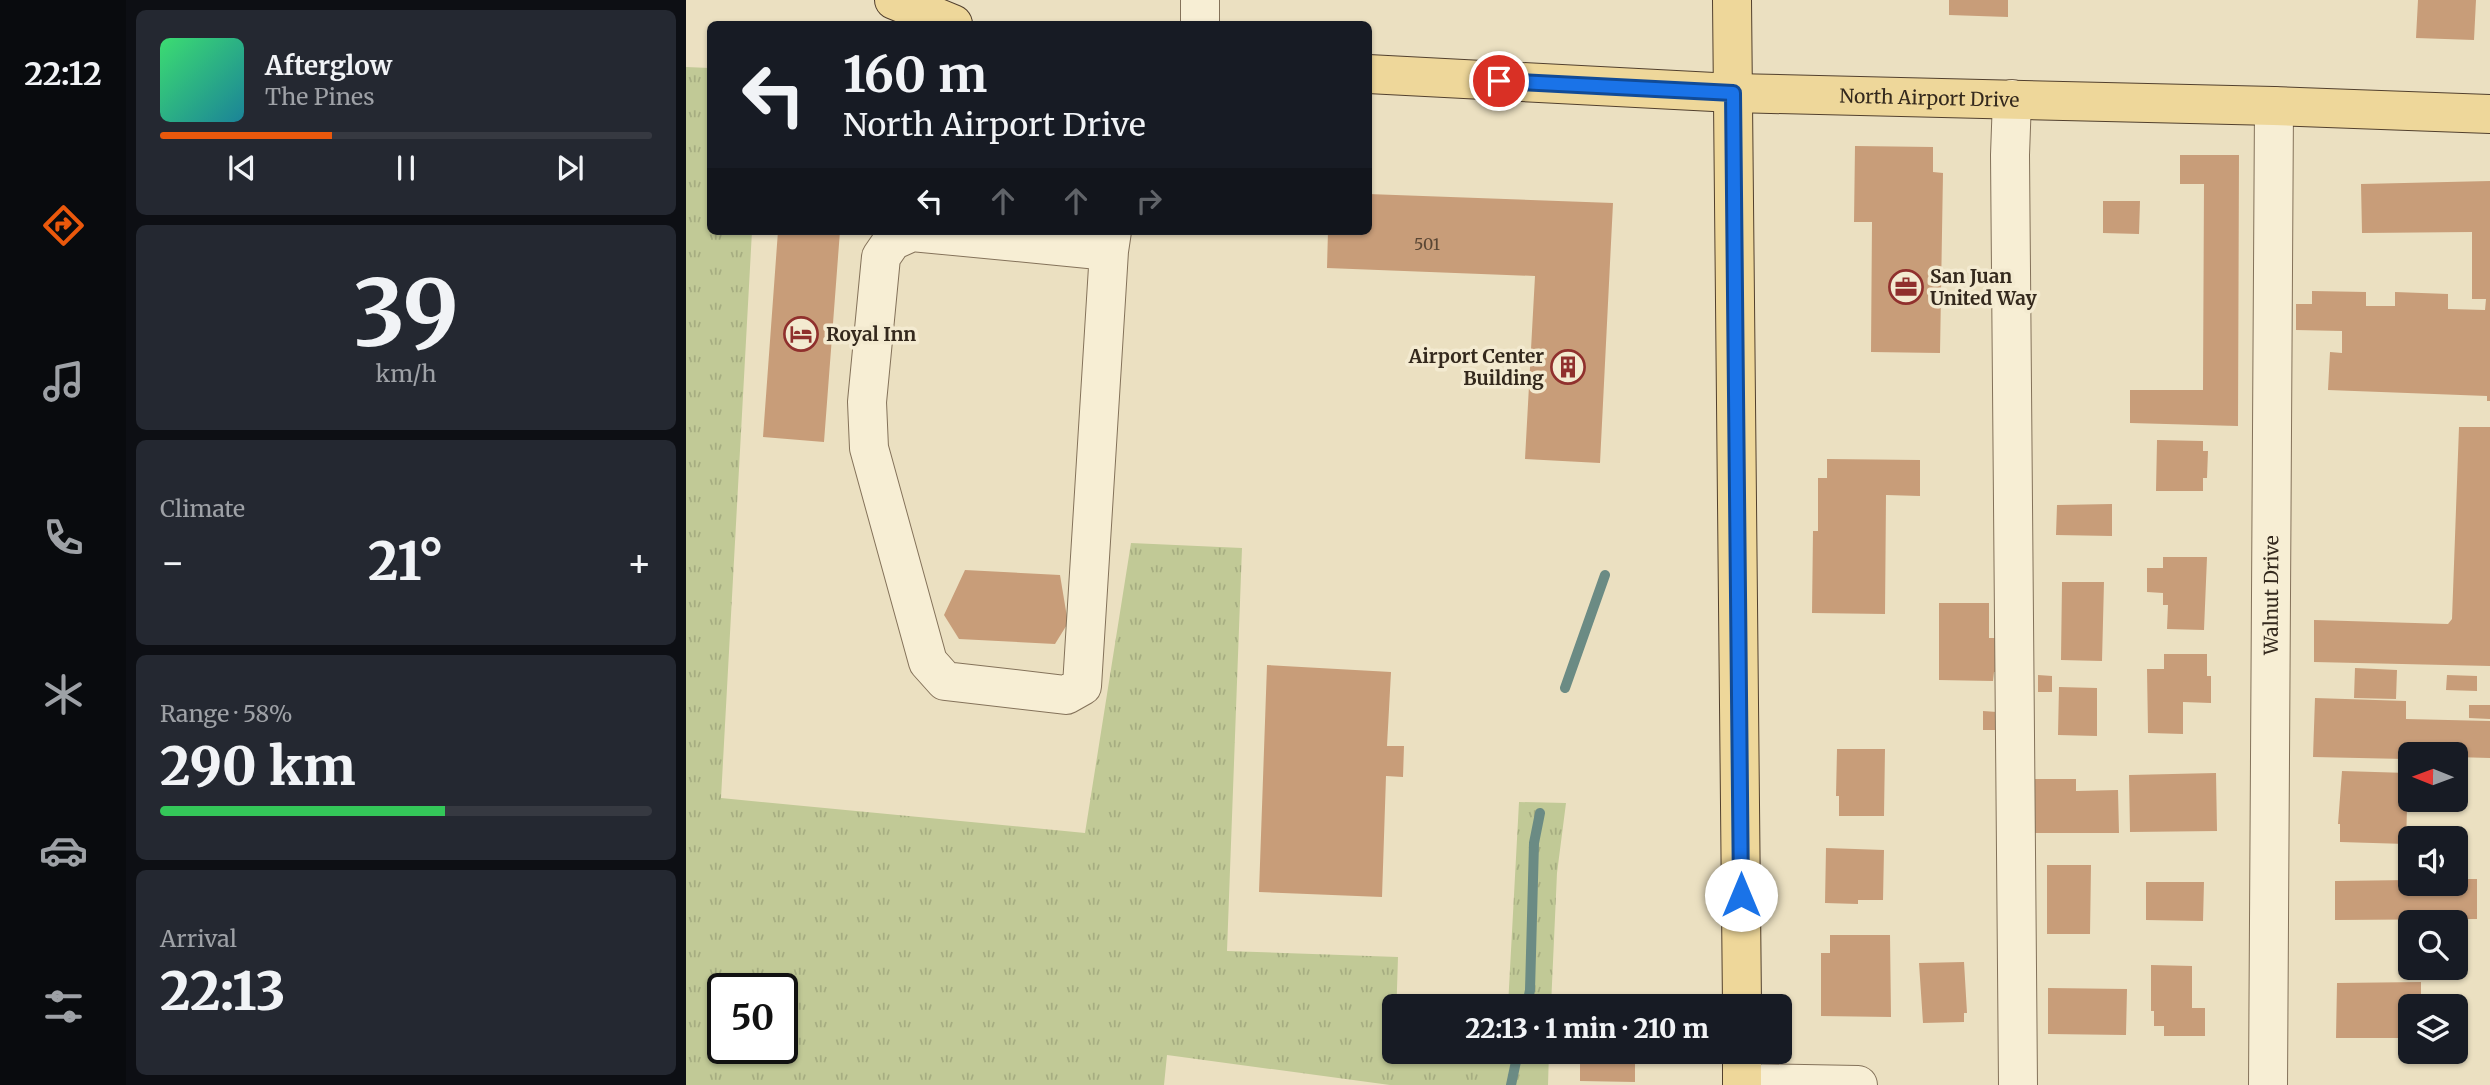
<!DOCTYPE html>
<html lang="en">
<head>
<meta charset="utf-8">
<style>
  :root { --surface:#171b24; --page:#242831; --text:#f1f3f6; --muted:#9ea1a6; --line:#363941; --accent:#ea580c }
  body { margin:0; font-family:Merriweather,serif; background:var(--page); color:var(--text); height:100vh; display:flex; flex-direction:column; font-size:26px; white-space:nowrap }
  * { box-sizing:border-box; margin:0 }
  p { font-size:23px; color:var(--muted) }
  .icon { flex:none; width:38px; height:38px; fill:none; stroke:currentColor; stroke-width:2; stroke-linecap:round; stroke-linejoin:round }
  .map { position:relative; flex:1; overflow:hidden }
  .details { display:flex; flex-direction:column; gap:10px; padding:10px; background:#0d0f14; width:560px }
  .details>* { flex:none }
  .hud { position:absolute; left:21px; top:21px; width:665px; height:214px; border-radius:10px; box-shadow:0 2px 5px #0004; background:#171b24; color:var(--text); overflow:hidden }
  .needle { width:46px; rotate:271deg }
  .controls { position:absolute; left:1712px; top:742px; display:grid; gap:14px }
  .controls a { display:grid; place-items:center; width:70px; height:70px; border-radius:10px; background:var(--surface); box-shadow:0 2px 5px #0004; font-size:35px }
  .speed { position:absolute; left:21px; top:973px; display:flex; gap:14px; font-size:35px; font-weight:700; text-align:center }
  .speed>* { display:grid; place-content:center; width:91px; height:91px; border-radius:50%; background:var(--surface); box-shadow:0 2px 5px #0004; line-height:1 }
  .speed .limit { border:4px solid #111; border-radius:10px; background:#fff; color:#111 }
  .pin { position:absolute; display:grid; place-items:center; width:60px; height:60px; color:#fff; margin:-30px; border:4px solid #fff; border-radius:50%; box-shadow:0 2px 7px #0007 }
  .me { position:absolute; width:77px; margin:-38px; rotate:0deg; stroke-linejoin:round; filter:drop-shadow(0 0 5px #0008) }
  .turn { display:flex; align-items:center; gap:24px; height:147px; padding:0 21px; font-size:32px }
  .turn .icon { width:91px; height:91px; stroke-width:2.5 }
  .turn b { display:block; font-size:49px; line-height:60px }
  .lanes { display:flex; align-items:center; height:66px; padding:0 21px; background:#0003; justify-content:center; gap:35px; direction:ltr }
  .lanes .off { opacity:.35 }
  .big { font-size:52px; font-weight:800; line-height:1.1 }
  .details .tile { flex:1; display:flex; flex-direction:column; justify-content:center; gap:10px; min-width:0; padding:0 24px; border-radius:10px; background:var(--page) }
  .details .dial { align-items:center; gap:0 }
  .dial b { font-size:91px; line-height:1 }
  .song { display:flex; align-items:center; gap:21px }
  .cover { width:84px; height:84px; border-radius:10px; background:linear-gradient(135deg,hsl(140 70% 55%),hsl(190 70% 35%)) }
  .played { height:7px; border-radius:4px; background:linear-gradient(90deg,var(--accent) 35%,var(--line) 35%) }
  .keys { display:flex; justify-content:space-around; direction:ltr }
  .heat { display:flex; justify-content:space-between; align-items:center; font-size:38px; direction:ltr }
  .charge { height:10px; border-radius:5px; background:linear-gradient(90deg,#34c759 58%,var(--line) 0) }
  .trip { position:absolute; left:696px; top:994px; width:410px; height:70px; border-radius:10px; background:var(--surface); box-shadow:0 2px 5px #0004; font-weight:800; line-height:70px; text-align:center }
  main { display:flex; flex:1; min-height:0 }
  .tab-bar { display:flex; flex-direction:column; width:126px; justify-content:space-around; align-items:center; background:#090b0e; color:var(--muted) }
  .tab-bar .icon { width:49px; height:49px }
  .tab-bar .on { color:var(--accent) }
  .tab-bar b { font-size:32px; color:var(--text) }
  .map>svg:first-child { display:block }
  .grass { fill:url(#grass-tufts); fill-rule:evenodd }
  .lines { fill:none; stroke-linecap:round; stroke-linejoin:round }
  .stream { stroke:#6b8b84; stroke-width:10 }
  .building { fill:#c89d79 }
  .minor-casing { stroke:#84725a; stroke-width:40 }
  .major-casing { stroke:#52402e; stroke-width:40 }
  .minor { stroke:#f7eed4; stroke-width:38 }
  .major { stroke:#eed79a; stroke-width:38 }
  .route-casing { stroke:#114b97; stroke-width:18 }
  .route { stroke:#1a73e8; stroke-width:12 }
  .labels { text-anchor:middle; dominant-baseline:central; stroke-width:7; stroke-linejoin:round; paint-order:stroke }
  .number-label { font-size:16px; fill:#594634 }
  .street-label { font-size:19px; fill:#34291d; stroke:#f3ead0 }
  .poi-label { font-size:19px; font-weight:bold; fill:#34291d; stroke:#f3ead0; text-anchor:start }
</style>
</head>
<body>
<main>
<nav class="tab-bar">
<b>22:12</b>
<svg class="icon on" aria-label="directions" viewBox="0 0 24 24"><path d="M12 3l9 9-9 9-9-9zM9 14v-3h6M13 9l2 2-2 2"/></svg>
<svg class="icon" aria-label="music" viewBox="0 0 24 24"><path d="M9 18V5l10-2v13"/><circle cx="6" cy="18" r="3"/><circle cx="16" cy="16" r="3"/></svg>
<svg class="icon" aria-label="phone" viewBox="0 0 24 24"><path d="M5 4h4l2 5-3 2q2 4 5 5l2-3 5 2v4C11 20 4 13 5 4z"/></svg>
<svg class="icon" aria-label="climate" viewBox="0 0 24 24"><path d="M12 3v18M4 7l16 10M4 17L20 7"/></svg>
<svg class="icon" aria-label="car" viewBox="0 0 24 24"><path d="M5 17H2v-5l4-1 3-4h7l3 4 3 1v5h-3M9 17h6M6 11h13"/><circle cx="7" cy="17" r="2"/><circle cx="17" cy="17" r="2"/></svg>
<svg class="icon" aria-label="filters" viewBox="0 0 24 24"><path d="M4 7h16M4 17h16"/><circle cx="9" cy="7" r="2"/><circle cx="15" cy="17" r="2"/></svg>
</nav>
<section class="details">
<div class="tile">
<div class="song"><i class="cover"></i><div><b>Afterglow</b><p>The Pines</p></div></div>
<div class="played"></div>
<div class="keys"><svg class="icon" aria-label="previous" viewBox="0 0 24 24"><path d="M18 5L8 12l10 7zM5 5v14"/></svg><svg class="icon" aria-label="pause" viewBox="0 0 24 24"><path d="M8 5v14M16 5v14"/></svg><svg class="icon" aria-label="next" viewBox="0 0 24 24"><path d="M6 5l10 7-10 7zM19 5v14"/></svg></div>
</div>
<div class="tile dial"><b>39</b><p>km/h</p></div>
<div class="tile"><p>Climate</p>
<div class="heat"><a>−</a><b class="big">21°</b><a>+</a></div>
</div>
<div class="tile"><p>Range · 58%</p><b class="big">290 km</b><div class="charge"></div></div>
<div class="tile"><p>Arrival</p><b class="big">22:13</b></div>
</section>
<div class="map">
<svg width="1804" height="1085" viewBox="0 0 1804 1085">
  <defs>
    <pattern id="grass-tufts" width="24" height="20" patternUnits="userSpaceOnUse" patternTransform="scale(1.75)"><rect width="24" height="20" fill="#c1c996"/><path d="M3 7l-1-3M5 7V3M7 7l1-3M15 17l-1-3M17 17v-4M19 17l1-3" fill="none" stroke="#a6ad81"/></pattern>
  </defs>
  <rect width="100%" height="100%" fill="#ebe0c1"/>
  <path class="grass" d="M0 67 24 68V231H66L35 798 399 833 445 543 556 548 541 951 712 957 709 1052H863L862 1085H704L481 1055 478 1085H0ZM37 989H96V1048H37Z
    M833 802 880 803 871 873 865 1006H822Z"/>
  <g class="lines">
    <path class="stream" d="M879 688 919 575
      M841 1006 844 990 848 843 854 813
      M825 1085 832 1052"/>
  </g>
  <path class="building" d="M1263 0H1322V17L1263 15Z
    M1732 0H1790L1788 40 1730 38Z
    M1169 146 1247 147V172L1257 173 1254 353 1185 352 1186 222H1168Z
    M1494 155H1553L1552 426 1444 423V390H1517L1518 184H1494Z
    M1804 181V401H1801V396L1642 390 1644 352 1656 353V331L1610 330V304H1626V291L1680 292V306H1709V292L1762 294V309L1799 310 1800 299H1786V232L1676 233 1675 184Z
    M682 194 927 203 914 463 839 459 849 276 641 268 642 231H682Z
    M1417 201H1454L1453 234 1417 233Z
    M92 231H154L138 442 77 437Z
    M1773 427H1804V666L1628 662V620L1762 624 1766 619Z
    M1471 440 1517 441V451H1522L1521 478H1517V491H1470Z
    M1141 459 1234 460V496L1200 495 1199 614 1126 613 1127 531H1132V478H1141Z
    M1426 504V536L1370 535 1371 505Z
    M1477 557H1521L1518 630 1481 629 1482 605H1477V593L1461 592V568H1477Z
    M279 570 374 575 382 623 369 644 273 639 258 615Z
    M1376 582H1418L1416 661 1375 660Z
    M1253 603H1303V638H1315V672H1308L1307 681 1253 680Z
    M1478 654H1521V676H1525V703L1497 702V734L1462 733 1461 669H1478Z
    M581 665 705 672 701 746H718L717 777 700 776 696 897 573 892Z
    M1669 668 1711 670 1710 699 1668 698Z
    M1352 675 1366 676V692H1352Z
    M1761 675 1791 676V691L1760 690Z
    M1373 687 1411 688V736L1372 735Z
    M1629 698 1720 701V719L1804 721V758L1769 757V754H1724L1719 756V759L1627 757Z
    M1783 705H1804V719L1783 718Z
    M1297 711 1311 712V730H1297Z
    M1151 749H1199L1198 816H1153V796H1150Z
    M1656 771 1722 773 1720 844 1654 842V824H1652Z
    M1530 773 1531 831 1444 832 1443 775Z
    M1348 779H1390V791L1432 790 1433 833H1348Z
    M1140 848 1198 850 1197 900H1172V904L1139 903Z
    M1361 865H1405L1404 934H1361Z
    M1769 879H1791V919L1649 920V881L1724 880V884H1769Z
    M1460 882H1518L1517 921 1460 920Z
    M1144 935H1204L1205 1017 1135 1016V953H1144Z
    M1278 962 1281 1013H1278V1022L1237 1023 1233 963Z
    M1465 965 1506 966V1008H1519V1036H1478V1026H1468V1011H1465Z
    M1735 982V1006H1724V1038H1650L1651 983Z
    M1362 988 1441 989 1440 1035 1362 1034Z
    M894 1001 948 1002V1006H894Z
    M894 1052H963V1058H949V1082L894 1081Z"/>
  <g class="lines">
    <g class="minor-casing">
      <g id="minor">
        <path d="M514 0V24"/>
        <path d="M1326 99 1324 155 1332 1085"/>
        <path d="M423 251 226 232 206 241 195 257 181 402 183 448 242 662 259 681 380 695 396 686 423 251 426 231"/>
        <path d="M1056 1083 1172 1085"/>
        <path id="s1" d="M1582 1085 1588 106"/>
      </g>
    </g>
    <g class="major-casing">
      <g id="major">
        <path d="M208 0 267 24"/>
        <path d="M1046 0 1056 1006"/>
        <path id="s2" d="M682 74 1047 93 1588 106 1804 114"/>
        <path d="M1056 1052V1085"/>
      </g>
    </g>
    <use href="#minor" class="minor"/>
    <use href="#major" class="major"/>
  </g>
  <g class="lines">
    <g class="route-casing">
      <path id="route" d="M813 81 1047 93 1055 895"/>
    </g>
    <use href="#route" class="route"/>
  </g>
  <defs>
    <g id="office-ring" transform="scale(1.75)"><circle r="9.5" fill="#f3ead0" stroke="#90302d" stroke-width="1.5"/><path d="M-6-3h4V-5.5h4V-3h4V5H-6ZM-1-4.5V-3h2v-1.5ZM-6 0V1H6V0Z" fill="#90302d"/></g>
    <g id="hotel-ring" transform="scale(1.75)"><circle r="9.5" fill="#f3ead0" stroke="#90302d" stroke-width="1.5"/><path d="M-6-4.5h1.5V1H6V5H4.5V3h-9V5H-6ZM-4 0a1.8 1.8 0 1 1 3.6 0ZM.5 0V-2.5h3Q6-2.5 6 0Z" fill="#90302d"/></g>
    <g id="building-ring" transform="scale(1.75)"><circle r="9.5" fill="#f3ead0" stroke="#90302d" stroke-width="1.5"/><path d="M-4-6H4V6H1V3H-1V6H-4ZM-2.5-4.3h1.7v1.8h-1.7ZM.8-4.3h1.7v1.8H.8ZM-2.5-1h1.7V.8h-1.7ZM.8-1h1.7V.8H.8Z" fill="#90302d"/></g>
  </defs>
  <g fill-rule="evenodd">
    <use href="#office-ring" x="1220" y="287"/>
    <use href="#hotel-ring" x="115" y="334"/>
    <use href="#building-ring" x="882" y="367"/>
  </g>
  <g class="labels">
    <g class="number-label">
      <text x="741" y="244">501</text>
    </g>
    <g class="street-label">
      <text stroke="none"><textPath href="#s2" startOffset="562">North Airport Drive</textPath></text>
      <text stroke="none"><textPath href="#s1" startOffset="490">Walnut Drive</textPath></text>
    </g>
    <g class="poi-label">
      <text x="1244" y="276">San Juan<tspan x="1244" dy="22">United Way</tspan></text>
      <text x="140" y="334">Royal Inn</text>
      <text x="858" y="356" text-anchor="end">Airport Center<tspan x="858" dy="22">Building</tspan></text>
    </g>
  </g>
</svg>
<div class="controls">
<a><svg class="needle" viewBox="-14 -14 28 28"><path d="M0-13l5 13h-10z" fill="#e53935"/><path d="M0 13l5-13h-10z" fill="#9ea1a6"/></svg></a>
<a><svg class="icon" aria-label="sound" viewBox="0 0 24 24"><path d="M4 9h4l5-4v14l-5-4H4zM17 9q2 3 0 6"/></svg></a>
<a><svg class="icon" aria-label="search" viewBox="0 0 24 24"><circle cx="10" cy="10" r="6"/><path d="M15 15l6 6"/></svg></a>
<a><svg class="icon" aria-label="layers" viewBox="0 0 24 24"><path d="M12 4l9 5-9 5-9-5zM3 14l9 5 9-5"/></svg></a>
</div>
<div class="speed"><div class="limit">50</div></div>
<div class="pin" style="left:813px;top:81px;background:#d93025"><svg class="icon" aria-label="arrive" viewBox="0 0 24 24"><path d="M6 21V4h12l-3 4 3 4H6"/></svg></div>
<svg class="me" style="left:1055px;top:895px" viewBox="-20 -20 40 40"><circle r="19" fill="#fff"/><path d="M0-13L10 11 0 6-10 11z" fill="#1a73e8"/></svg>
<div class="trip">22:13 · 1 min · 210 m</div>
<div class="hud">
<div class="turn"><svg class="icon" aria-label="left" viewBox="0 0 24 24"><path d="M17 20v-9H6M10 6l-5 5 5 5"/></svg><div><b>160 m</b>North Airport Drive</div></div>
<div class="lanes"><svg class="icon" aria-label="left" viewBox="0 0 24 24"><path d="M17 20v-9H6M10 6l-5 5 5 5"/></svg><svg class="icon off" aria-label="ahead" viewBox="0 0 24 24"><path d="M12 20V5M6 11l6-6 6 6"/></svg><svg class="icon off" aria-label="ahead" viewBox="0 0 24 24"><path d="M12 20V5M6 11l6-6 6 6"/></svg><svg class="icon off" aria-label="right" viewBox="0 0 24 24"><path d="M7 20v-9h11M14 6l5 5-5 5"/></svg></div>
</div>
</div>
</main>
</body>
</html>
